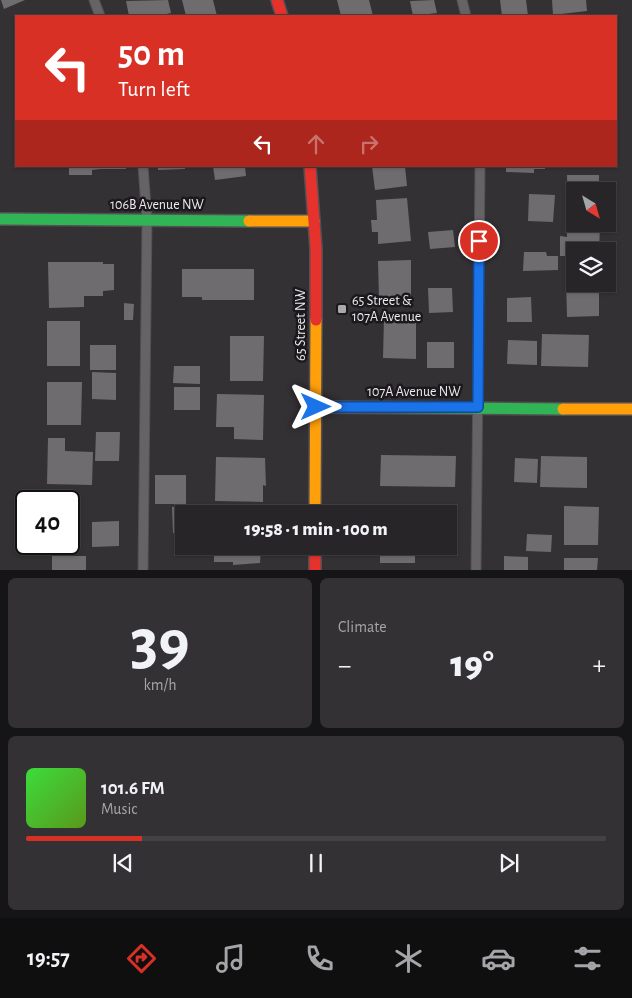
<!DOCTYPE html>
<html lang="en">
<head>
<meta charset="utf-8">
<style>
  :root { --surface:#272528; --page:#333134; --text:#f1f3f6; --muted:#a4a5a8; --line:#434245; --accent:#d93025 }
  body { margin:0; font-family:"Alegreya Sans",sans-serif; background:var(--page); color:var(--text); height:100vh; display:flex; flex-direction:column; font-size:19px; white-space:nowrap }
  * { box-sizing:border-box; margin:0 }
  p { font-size:16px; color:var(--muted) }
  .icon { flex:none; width:28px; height:28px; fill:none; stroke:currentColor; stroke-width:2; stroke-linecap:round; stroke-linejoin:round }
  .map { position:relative; height:570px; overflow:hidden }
  .side { display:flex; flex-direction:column; gap:8px; padding:8px; background:#151416; flex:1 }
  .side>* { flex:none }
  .guide { position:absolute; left:15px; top:15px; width:602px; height:152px; border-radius:0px; box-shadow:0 1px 4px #0004,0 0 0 1px var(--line); background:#d93025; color:#fff; overflow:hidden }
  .needle { width:32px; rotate:143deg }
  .tools { position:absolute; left:566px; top:182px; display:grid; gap:10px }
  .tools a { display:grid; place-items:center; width:50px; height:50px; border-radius:0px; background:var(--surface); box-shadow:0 1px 4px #0004,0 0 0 1px var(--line); font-size:25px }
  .speed { position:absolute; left:15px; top:490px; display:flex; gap:10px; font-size:25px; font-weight:700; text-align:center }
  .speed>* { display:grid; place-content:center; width:65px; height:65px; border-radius:50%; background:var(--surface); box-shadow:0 1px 4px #0004,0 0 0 1px var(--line); line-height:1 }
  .speed .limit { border:2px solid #111; border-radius:8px; background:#fff; color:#111 }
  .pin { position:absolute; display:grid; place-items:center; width:42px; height:42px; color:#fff; margin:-21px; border:2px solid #fff; border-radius:50%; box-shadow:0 1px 5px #0007 }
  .me { position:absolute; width:55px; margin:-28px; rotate:90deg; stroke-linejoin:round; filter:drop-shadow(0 0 4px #0008) }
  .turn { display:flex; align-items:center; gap:18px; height:105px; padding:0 20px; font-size:22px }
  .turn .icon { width:65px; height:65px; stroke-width:2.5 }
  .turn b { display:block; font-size:35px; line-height:42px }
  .lanes { display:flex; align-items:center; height:48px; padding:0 20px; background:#0003; justify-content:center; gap:25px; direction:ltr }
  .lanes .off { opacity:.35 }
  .big { font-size:38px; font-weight:800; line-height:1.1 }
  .side .tile { flex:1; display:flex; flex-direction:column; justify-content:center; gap:8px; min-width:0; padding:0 18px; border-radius:8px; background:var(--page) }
  .side .dial { align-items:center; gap:0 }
  .dial b { font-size:65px; line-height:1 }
  .song { display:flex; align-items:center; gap:15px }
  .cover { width:60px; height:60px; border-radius:8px; background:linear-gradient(135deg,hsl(120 70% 55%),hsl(90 70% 35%)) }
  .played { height:5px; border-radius:2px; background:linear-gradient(90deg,var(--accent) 20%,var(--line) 20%) }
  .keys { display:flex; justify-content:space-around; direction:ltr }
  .heat { display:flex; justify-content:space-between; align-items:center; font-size:28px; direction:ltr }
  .side .tiles { flex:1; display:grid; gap:8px; grid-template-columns:1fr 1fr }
  .tile:last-child { grid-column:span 2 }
  .trip { position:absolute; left:175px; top:505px; width:282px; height:50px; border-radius:0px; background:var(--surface); box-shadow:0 1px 4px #0004,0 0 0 1px var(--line); font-weight:800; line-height:50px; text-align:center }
  .dock { display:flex; height:80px; justify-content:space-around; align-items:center; background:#100f10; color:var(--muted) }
  .dock .icon { width:35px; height:35px }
  .dock .on { color:var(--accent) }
  .dock b { font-size:22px; color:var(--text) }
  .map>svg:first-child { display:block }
  .building { fill:#6e6c6f }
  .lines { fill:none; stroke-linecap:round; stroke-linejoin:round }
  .lane-casing { stroke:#534f53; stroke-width:11 }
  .fast-casing { stroke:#534f53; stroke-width:14 }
  .slow-casing { stroke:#534f53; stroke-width:14 }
  .jam-casing { stroke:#534f53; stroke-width:14 }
  .lane { stroke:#656366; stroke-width:9 }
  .fast { stroke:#30b455; stroke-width:11 }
  .slow { stroke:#ff9f0a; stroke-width:11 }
  .jam { stroke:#e5322d; stroke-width:11 }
  .route-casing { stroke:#114b97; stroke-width:12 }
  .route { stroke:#1a73e8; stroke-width:9 }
  .poi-dot { fill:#aca9ad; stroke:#1b191c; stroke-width:2 }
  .labels { text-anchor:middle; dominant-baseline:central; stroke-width:5; stroke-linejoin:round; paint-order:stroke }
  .street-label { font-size:14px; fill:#ede9ee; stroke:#1b191c }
  .poi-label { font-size:14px; fill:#ede9ee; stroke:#1b191c; text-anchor:start }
</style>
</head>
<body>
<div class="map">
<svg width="632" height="571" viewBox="0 0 632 571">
  <rect width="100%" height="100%" fill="#343135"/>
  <path class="building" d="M1 0H25L4 9Z
    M168 0 171 13 158 16H129L126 1Z
    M182 0H213L217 16H186Z
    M337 0H369L373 16H341Z
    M434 0 437 13 413 16 410 1Z
    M500 0H526L528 16H502Z
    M552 0H586L587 11 553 15Z
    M48 166H126V169H101L92 170V175H69V168H48Z
    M158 166H185V169L158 170Z
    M213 166H245L246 176 215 180Z
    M372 166H405L407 186 375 190Z
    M506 166H545V169H534V173L506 172Z
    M567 175H599V191H575V216H568Z
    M529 194 555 195 553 222 528 221Z
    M407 198 411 241 378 244V232H372L371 220H377L376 200Z
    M567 226H600L599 251H575V265H566V256H560V236L567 237Z
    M453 230 455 247 430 249 428 232Z
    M524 252H546L547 256H558V270L523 271Z
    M411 260V300H379L378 261Z
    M48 262H103V264H114V290L103 291V296H84V307L49 308Z
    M182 269H254V300H202V297H182Z
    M566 277H575V284H599V316L567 317Z
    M428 288H452L453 312 429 313Z
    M531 297 532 322H507V298Z
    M124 303 134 304 133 320H124Z
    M384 317 416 318V359L383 358Z
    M47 321H80V366H47Z
    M542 334 589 335 588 367 541 366Z
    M230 336H264L263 381H230Z
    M508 340 537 341V365L507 364Z
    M427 342H454V368H427Z
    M90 345H116V370H90Z
    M174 366H200V384L173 383Z
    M92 372 116 373V400L92 399Z
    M47 382H82L81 425H47Z
    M174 387H200V410H174Z
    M217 394 264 395 263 440 234 439V427H216Z
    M96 432H120L119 461H95Z
    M48 438H65V451L93 452 92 485 47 484Z
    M381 455 456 456 455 487 380 486Z
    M541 456 587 457V488L540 487Z
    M216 457 265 458 266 486 263 485V502L215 501Z
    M515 458 538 459 537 483 514 482Z
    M155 475H186V504H155Z
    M48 497 81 498V542L69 541V501H48Z
    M564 506 599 507 598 545H564Z
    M172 507H203V514H184V533H173Z
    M418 509 441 510V514H418Z
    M119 521V546L92 547V522Z
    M527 534 552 535 551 552 526 551Z
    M214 546H261L260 563 233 565V562H214Z
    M380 546H415V563H380Z
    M52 556H86V571H52Z
    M504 556 528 557V571H504Z
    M564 558H598L597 571H564Z"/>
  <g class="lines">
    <g class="lane-casing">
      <path id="lane" d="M94 0 100 16
        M462 0 466 16
        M143 571 147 220 143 166
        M476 571 480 166"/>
    </g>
    <g class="fast-casing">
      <path id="fast" d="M0 219 249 221
        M316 407 563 409"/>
    </g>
    <g class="slow-casing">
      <path id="slow" d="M249 221H314
        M563 409H632
        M315 514 316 320"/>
    </g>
    <g class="jam-casing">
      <path id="jam" d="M277 0 282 16
        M310 166 316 249V320
        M315 546V571"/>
    </g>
    <use href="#lane" class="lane"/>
    <use href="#fast" class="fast"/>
    <use href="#slow" class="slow"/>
    <use href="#jam" class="jam"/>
  </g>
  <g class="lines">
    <g class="route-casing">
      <path id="route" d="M316 407H478L479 241"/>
    </g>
    <use href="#route" class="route"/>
  </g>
  <rect class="poi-dot" x="337" y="304" width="10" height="10" rx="2.5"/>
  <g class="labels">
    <g class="street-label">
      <text x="157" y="205">106B Avenue NW</text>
      <text transform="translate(301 325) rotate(-90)">65 Street NW</text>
      <text x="414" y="392">107A Avenue NW</text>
    </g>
    <g class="poi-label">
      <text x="352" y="301">65 Street &amp;<tspan x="352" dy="16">107A Avenue</tspan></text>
    </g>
  </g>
</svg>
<div class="tools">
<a><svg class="needle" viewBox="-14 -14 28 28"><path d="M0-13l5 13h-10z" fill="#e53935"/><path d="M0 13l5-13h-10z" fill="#a4a5a8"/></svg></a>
<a><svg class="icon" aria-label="layers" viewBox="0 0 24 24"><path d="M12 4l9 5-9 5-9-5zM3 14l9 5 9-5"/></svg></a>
</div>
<div class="speed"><div class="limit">40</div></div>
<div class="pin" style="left:479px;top:241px;background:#d93025"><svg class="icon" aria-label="arrive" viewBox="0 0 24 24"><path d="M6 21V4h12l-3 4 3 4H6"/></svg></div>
<svg class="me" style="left:316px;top:407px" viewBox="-20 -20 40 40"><path d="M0-17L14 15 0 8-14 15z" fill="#1a73e8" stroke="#fff" stroke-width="4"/></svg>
<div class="trip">19:58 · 1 min · 100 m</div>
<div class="guide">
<div class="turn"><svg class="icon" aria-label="left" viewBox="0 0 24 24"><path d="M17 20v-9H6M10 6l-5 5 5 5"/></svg><div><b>50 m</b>Turn left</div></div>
<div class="lanes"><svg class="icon" aria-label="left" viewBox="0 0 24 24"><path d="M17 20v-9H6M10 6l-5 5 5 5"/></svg><svg class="icon off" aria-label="ahead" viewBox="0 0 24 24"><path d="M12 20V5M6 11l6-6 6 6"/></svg><svg class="icon off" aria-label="right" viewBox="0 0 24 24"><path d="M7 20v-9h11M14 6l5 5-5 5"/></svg></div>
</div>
</div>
<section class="side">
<div class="tiles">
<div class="tile dial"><b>39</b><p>km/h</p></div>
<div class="tile"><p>Climate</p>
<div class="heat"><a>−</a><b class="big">19°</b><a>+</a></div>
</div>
<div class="tile">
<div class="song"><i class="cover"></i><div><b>101.6 FM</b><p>Music</p></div></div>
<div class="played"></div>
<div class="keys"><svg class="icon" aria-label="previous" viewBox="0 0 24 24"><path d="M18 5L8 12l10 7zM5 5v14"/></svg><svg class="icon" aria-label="pause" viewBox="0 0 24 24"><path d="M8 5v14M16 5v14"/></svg><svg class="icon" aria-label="next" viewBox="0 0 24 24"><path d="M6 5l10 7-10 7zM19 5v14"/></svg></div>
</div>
</div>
</section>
<nav class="dock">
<b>19:57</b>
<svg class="icon on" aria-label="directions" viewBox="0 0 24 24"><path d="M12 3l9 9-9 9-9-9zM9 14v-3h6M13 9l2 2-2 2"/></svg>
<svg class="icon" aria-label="music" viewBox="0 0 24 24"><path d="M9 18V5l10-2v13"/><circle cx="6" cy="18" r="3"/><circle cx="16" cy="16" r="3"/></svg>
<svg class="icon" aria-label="phone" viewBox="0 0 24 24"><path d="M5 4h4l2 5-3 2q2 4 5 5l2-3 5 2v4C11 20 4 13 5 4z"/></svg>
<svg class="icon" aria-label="climate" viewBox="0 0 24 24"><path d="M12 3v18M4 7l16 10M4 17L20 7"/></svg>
<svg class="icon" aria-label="car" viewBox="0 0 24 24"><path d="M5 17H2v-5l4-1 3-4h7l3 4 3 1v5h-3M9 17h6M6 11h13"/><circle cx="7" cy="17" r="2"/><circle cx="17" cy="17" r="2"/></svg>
<svg class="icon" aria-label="filters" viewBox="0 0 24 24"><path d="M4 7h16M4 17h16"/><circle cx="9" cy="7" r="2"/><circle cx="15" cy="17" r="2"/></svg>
</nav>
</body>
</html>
